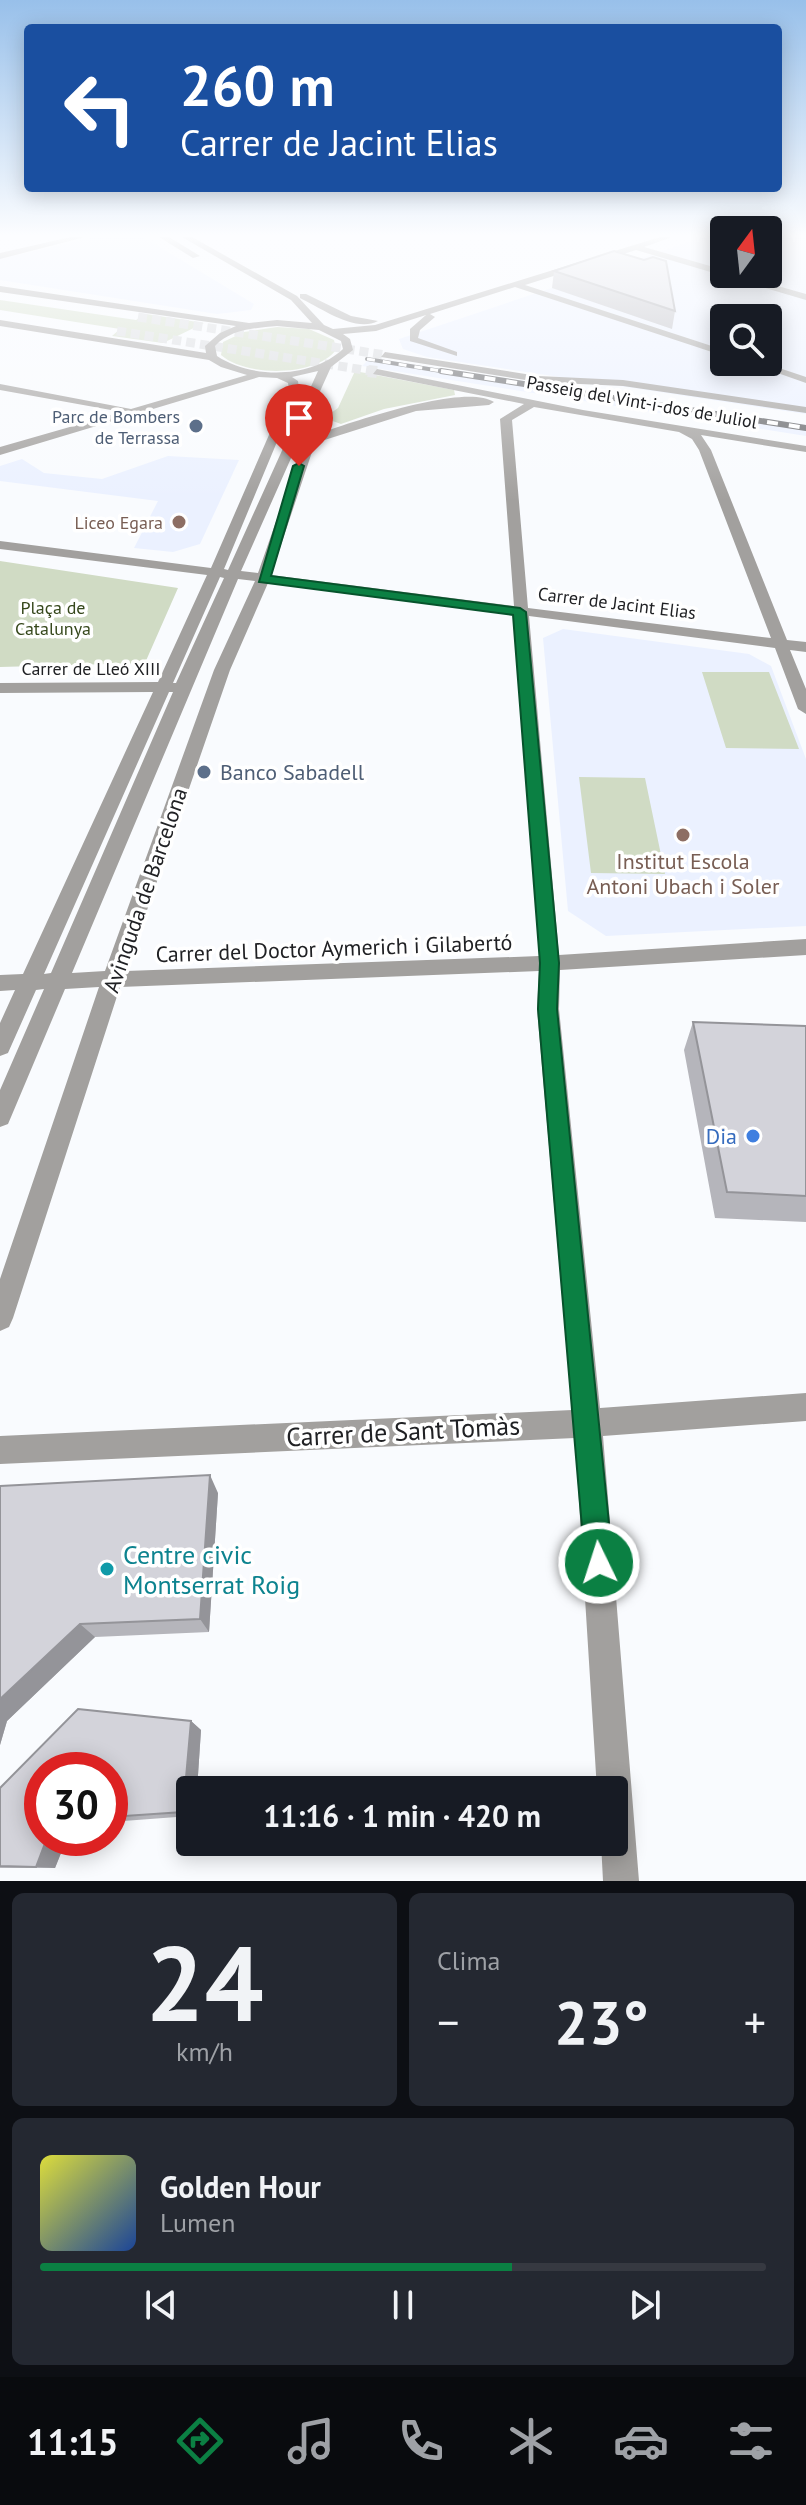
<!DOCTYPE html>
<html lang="es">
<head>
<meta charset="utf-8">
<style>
  :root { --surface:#171b24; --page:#242831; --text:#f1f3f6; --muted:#9ea1a6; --line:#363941; --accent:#0b8043 }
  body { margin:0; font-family:"PT Sans",sans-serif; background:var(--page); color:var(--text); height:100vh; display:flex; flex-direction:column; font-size:30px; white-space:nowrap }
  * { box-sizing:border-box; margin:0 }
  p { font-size:26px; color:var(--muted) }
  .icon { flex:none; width:44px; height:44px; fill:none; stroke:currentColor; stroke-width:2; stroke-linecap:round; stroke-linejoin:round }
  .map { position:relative; height:1881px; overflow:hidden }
  .panel { display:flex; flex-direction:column; gap:12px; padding:12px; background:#0d0f14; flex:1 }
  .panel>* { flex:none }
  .top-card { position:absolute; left:24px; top:24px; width:758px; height:168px; border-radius:8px; box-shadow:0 4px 20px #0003; background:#1a4fa0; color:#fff; overflow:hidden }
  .needle { width:52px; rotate:15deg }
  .tools { position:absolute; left:710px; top:216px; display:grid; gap:16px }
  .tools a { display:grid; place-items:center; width:72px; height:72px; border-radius:8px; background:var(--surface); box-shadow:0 4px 20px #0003; font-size:40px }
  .speed { position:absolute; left:24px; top:1752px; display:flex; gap:16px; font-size:40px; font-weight:700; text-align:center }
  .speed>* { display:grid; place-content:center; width:104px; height:104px; border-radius:50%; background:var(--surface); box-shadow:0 4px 20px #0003; line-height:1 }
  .speed .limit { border:12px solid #d22; background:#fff; color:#111 }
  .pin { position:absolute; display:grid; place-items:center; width:68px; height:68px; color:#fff; margin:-82px -34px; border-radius:50% 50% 50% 0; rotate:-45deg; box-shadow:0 0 8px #0007 }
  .pin .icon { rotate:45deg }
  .me { position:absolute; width:88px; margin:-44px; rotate:356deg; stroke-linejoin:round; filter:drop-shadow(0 0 6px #0008) }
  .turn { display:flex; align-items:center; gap:28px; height:168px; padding:0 24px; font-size:36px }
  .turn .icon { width:104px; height:104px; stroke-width:2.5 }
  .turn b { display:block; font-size:56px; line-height:68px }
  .big { font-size:60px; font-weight:700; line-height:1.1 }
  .panel .tile { flex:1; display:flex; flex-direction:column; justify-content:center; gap:12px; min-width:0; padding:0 28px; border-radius:12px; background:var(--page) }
  .panel .dial { align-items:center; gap:0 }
  .dial b { font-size:104px; line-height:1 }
  .song { display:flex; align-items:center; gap:24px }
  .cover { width:96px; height:96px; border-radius:12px; background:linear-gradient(135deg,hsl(60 70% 55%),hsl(220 70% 35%)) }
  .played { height:8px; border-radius:4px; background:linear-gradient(90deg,var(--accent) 65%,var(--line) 65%) }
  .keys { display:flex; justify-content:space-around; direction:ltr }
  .heat { display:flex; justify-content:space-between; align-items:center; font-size:44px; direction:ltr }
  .panel .tiles { flex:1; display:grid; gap:12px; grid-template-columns:1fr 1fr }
  .tile:last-child { grid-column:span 2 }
  .trip { position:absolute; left:176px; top:1776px; width:452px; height:80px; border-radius:8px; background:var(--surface); box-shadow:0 4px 20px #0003; font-weight:700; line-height:80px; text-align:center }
  .menu { display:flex; height:128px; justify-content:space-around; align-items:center; background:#090b0e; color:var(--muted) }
  .menu .icon { width:56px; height:56px }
  .menu .selected { color:var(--accent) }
  .menu b { font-size:36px; color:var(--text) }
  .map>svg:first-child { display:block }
  .built { fill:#ebf1ff; fill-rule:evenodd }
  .green { fill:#d0dbc4 }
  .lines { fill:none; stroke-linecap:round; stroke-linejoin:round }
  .minor-tunnel-far1 { stroke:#d8dadd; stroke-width:9; stroke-dasharray:9 5; stroke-linecap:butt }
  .minor-tunnel { stroke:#d8dadd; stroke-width:12; stroke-dasharray:12 6; stroke-linecap:butt }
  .minor { fill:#a2a09e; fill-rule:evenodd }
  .rail-far1-casing { stroke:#66676a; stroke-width:4 }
  .rail-casing { stroke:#66676a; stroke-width:6 }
  .rail-far1 { stroke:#fff; stroke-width:3; stroke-dasharray:8; stroke-linecap:butt }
  .rail { stroke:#fff; stroke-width:4; stroke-dasharray:11; stroke-linecap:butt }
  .wall { fill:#b5b5bb }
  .shaded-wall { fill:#949499 }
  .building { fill:#d3d3da; stroke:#949499; stroke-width:2 }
  .route { fill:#0b8043; stroke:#07532c; stroke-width:2 }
  .service-dot { fill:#5c6f8a; stroke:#fff; stroke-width:3 }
  .education-dot { fill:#8d6e63; stroke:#fff; stroke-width:3 }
  .shop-dot { fill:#3f7fe0; stroke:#fff; stroke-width:3 }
  .culture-dot { fill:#0f9aa8; stroke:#fff; stroke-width:3 }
  .labels { text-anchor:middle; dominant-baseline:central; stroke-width:7; stroke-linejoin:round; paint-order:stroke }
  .far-street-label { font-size:18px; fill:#202124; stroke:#fff }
  .far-service-label { font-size:18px; fill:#4e5e75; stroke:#fff; text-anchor:end }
  .far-education-label { font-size:18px; fill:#785e54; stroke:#fff; text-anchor:end }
  .far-park-label { font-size:18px; fill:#36481c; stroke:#fff }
  .service-label { font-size:22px; fill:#4e5e75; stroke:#fff; text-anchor:start }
  .education-label { font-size:22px; fill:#785e54; stroke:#fff }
  .street-label { font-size:22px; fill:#202124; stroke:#fff }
  .shop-label { font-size:22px; fill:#366cbe; stroke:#fff; text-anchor:end }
  .near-street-label { font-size:26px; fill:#202124; stroke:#fff }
  .near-culture-label { font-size:26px; fill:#0d838f; stroke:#fff; text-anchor:start }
</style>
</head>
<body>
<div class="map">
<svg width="806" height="1881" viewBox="0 0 806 1881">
  <rect width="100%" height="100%" fill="#f9fbfe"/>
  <path class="built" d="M96 237H143L254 304 251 310 217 314 0 280V259Z
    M704 237H724V274H768V237H806V414L427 357 403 349 399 339ZM724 318H768V362H724Z
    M370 358 806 425V436L362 366Z
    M168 456 239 460 200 544 173 552 134 548 158 501 0 481V466L22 459 44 473 102 479Z
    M563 629 749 654 771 666 806 759V926L606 936 568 911 543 638Z"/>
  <path class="green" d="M0 300 136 320 146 314 204 323 163 343 112 336 120 329 0 310Z
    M277 327 309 329 334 340 336 350C315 377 246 377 221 355L223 342 244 332Z
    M355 371 454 390 455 395 384 409 341 424 324 418 338 408Z
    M0 561 178 588 145 663 0 667Z
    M702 672H769L799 749 726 748Z
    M579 777 645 778 665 874 591 873Z"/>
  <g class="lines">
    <path class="minor-tunnel-far1" d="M138 317 385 355
      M117 331 377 372"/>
    <path class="minor-tunnel" d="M368 371 377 372"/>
    <path class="minor" d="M71 237H85L0 259V253Z
      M159 237H169L200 256 193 258Z
      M182 237H192L297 296 324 325 333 329 375 325 660 237H672L644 247 724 270V274H736L806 294V300L636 250 525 285 724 350V356L515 287 430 314 435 317 420 330 418 338 457 352V356L410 341V329L426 315 376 331 343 334 350 339 353 350 331 367 298 440C337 428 462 381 494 402L489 405 416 411 315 443 271 575 514 606 500 419 524 404 373 374 377 369 583 410 806 446V452L701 435 711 450 787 640 806 642V652L790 650 806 689V714L798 709 775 648 529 616 559 955 806 939V955L560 970 559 1009 600 1408 806 1393V1421L603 1436 639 1881H603L601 1842H614V1790H597L575 1438 0 1464V1436L572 1410 537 1009 539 971 120 987 13 1318 9 1327 0 1331V1279L99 987 65 989 11 1117 8 1124 0 1127V1090L44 989 36 990 8 1053 0 1056V1023L15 990 0 991V975L23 974 153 692 0 693V683L158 682 207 575 0 549V541L211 568 289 389 288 383 277 378 259 377 0 455V447L122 412 0 390V384L131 409 247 375 221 367 209 360 0 326V320L206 353 205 346 220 333 236 326 0 292V286L249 323 277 320 312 323 291 300ZM277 326 319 330 341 341 343 349C311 379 252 379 217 356L215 346C231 329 255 328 277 326ZM318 371 228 570 224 569 299 389 298 381 292 377ZM534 407 679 432 692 439 699 450 771 638 528 608 512 420ZM296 447H302L258 573 241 571ZM220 577 224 578 176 683H173ZM238 579 255 581 214 670 105 971 72 973ZM268 583 515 614 539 956 126 971 230 670ZM169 692H173L51 973 44 974Z
      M300 294H306L351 316 378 321C355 333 321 308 300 298Z
      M385 352 538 376 623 380 806 407V413L623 386 538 382 381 357Z
      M746 362H761L806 377V383Z"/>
    <g class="rail-far1-casing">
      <path id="rail-far1" d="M367 359 453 373"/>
    </g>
    <g class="rail-casing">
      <path id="rail" d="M441 371 806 428"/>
    </g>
    <use href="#rail-far1" class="rail-far1"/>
    <use href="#rail" class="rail"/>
  </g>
  <path class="wall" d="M644 260 675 311 672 329 552 288 554 271Z
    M693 1022 806 1026V1222L715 1218 684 1050Z
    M0 1486 218 1493 209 1632 95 1637 7 1721 0 1745Z
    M78 1709 191 1721 201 1730 197 1790H190V1816L110 1822V1770H42V1838H67L55 1868H0V1788Z"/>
  <path class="shaded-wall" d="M210 1475 218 1493 209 1632 200 1619Z
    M80 1624 95 1637 7 1721 0 1745V1699Z
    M191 1721 201 1730 197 1790H190V1814L183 1812Z
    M47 1838H67L55 1868 36 1867Z"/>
  <path class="building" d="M614 251 644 260 653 257 666 261 675 311 554 271Z
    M693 1022 806 1026V1196L727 1192Z
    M210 1475 200 1619 80 1624 0 1699V1486Z
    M78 1709 191 1721 183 1812 110 1817V1770H42V1838H47L36 1867 0 1866V1788Z"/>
  <linearGradient id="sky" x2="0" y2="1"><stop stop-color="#98c0ea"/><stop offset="0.47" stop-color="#fcfdff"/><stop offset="1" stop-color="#fcfdff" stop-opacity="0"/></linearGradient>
  <rect width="806" height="500" fill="url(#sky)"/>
  <path class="route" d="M299 463 304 466 271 576 520 608 526 612 559 963 557 1009 613 1563 609 1573 599 1577 589 1573 585 1563 538 1009 540 963 513 615 259 582 293 466Z"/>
  <g class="service-dot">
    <circle cx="196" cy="426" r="8"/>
    <circle cx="204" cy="772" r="8"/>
  </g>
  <g class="education-dot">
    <circle cx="179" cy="522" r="8"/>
    <circle cx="683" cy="835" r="8"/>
  </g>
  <circle class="shop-dot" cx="753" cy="1136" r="8"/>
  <circle class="culture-dot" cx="107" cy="1569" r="8"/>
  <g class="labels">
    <g class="far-street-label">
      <text transform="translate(642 402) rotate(10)">Passeig del Vint-i-dos de Juliol</text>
      <text transform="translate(617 603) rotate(7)">Carrer de Jacint Elias</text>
      <text x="91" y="668">Carrer de Lleó XIII</text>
    </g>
    <g class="far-service-label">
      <text x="180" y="416">Parc de Bombers<tspan x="180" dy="21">de Terrassa</tspan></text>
    </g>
    <g class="far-education-label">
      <text x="163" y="522">Liceo Egara</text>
    </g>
    <g class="far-park-label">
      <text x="53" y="607">Plaça de<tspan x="53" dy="21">Catalunya</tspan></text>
    </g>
    <g class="service-label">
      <text x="220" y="772">Banco Sabadell</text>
    </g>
    <g class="education-label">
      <text x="683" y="861">Institut Escola<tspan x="683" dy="25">Antoni Ubach i Soler</tspan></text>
    </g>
    <g class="street-label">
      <text transform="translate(145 890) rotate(-71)">Avinguda de Barcelona</text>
      <text transform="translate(334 948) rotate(-2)">Carrer del Doctor Aymerich i Gilabertó</text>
    </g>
    <g class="shop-label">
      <text x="737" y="1136">Dia</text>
    </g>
    <g class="near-street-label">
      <text transform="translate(403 1431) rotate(-3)">Carrer de Sant Tomàs</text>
    </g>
    <g class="near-culture-label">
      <text x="123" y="1554">Centre civic<tspan x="123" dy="30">Montserrat Roig</tspan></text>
    </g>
  </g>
</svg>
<div class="tools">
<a><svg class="needle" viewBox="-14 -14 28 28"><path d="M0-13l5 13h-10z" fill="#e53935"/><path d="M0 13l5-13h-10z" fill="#9ea1a6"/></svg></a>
<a><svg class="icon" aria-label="search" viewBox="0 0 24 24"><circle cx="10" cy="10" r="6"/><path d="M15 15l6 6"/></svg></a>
</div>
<div class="speed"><div class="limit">30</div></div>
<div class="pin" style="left:299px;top:466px;background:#d93025"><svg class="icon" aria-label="arrive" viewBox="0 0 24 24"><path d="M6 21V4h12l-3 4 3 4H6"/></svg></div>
<svg class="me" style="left:599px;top:1563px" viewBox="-20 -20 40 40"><circle r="17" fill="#0b8043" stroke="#fff" stroke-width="3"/><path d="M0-11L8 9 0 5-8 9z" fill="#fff"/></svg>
<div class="trip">11:16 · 1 min · 420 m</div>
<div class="top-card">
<div class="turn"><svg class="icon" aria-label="left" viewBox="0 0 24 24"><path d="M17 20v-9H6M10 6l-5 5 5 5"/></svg><div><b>260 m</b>Carrer de Jacint Elias</div></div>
</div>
</div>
<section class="panel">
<div class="tiles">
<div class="tile dial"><b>24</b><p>km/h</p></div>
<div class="tile"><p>Clima</p>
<div class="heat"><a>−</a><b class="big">23°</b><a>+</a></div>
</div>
<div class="tile">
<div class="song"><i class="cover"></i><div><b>Golden Hour</b><p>Lumen</p></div></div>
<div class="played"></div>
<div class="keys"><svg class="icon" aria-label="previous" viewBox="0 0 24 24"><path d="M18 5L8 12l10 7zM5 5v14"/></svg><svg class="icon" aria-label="pause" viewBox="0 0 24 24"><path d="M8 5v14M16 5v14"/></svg><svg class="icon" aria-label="next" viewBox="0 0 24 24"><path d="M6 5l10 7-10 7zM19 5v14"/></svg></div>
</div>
</div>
</section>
<nav class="menu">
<b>11:15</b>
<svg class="icon selected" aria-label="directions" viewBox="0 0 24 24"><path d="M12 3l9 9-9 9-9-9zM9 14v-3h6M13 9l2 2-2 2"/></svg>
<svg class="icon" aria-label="music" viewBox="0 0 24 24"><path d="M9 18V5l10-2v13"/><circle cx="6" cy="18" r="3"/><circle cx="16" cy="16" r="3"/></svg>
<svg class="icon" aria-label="phone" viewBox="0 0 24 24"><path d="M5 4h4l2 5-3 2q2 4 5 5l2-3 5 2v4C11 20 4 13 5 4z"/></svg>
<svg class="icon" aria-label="climate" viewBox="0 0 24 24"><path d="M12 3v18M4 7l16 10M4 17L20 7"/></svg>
<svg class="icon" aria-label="car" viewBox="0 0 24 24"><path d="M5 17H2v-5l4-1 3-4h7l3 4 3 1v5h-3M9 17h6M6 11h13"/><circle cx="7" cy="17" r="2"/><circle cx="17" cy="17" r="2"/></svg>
<svg class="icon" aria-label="filters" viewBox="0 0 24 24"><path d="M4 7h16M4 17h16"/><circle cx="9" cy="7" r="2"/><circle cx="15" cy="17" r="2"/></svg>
</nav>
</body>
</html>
